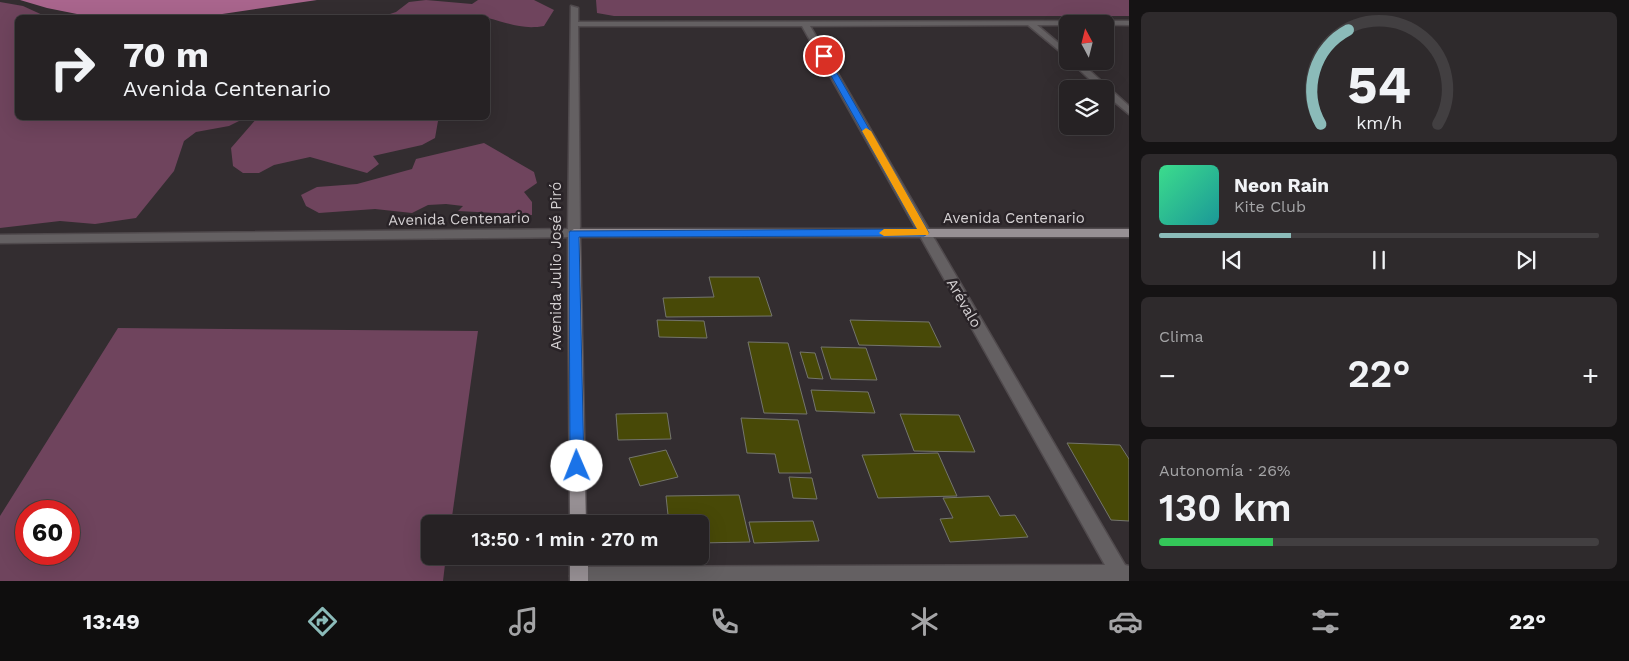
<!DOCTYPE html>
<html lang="es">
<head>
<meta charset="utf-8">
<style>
  :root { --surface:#262224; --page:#2e2a2c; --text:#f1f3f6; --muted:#a4a4a6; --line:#423f41; --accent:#8bbbb9 }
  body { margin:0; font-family:"Work Sans",sans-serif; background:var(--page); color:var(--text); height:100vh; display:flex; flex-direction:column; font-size:19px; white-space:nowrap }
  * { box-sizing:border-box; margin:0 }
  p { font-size:16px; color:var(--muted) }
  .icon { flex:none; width:28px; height:28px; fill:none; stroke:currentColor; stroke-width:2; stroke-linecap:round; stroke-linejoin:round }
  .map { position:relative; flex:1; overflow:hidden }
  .drawer { display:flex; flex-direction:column; gap:12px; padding:12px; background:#151314; width:500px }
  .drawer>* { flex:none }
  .banner { position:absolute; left:15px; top:15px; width:475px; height:105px; border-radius:8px; box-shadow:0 5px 20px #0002,0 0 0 1px var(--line); background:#262224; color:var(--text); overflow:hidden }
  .needle { width:32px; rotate:353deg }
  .fabs { position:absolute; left:1059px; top:15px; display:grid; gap:10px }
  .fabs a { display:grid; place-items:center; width:55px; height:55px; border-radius:8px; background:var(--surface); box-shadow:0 5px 20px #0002,0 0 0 1px var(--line); font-size:25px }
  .speed { position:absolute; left:15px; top:500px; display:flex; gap:10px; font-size:25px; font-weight:700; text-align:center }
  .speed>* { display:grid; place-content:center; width:65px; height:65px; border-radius:50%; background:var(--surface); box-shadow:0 5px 20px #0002,0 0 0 1px var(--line); line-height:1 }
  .speed .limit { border:8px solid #d22; background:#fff; color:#111 }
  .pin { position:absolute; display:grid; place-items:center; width:42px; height:42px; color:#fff; margin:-21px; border:2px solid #fff; border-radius:50%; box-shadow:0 1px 5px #0007 }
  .me { position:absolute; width:55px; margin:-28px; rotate:359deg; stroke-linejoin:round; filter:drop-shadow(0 0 4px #0008) }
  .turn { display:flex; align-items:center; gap:18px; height:105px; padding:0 25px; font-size:22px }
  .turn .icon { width:65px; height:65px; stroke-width:2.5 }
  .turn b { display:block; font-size:35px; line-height:42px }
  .big { font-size:38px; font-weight:600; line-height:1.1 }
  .drawer .widget { flex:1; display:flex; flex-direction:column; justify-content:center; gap:8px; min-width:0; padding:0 18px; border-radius:8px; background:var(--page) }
  .drawer .dial { align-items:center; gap:0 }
  .dial svg { height:130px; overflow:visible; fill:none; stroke:var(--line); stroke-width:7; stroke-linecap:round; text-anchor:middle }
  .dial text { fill:var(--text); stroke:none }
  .song { display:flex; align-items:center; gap:15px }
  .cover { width:60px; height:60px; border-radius:8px; background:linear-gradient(135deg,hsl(150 70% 55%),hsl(180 70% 35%)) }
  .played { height:5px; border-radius:2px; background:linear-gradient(90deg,var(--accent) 30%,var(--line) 30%) }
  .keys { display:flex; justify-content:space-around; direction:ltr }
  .heat { display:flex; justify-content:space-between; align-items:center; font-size:28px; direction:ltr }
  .charge { height:8px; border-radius:4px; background:linear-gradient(90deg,#34c759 26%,var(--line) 0) }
  .trip { position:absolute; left:421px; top:515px; width:288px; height:50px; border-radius:8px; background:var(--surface); box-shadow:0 5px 20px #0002,0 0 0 1px var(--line); font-weight:600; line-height:50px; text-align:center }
  .menu { display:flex; height:80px; justify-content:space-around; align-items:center; background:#0f0e0e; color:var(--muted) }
  .menu .icon { width:35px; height:35px }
  .menu .selected { color:var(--accent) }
  .menu b { font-size:22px; color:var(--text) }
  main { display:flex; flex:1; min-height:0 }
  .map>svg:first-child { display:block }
  .green { fill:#6f445d; fill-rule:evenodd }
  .water { fill:#a9658d }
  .building { fill:#484907; stroke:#74756d }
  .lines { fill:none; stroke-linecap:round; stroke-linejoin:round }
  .minor-casing { stroke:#504a4d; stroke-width:3 }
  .major-casing { stroke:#504a4d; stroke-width:3 }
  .minor { fill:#646062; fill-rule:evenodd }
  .major { fill:#979094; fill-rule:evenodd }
  .route { fill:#1a73e8; stroke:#114b97 }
  .slow { fill:#f59e0b }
  .labels { text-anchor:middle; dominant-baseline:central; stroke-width:5; stroke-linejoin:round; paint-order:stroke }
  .street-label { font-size:15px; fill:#d4d0d2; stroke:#292327 }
</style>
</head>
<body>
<main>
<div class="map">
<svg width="1129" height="581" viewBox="0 0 1129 581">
  <rect width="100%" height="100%" fill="#332d30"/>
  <path class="green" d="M426 0 472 4 478 0H534L554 10 544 26C522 30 508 23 488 18L381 17 396 12 409 2Z
    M596 0H1129V16H614L597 13Z
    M0 2 23 6 47 17 18 18V118H245L229 126 196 132 184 141 174 171 136 218 95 224 60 221 0 228Z
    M257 118H435L438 121 435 138 422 145 373 156 379 164 367 173 310 157 274 165 259 173H243L233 166 231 148Z
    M484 143 534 172 537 183 524 192 532 202V215L458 211 463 206 446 204 428 205 412 213 375 209 319 213 306 206 301 195 317 187 357 184 412 169 416 159Z
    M118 328 478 331 451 524H430V556H446L443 581H0V516ZM69 511V554H26V511Z"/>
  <path class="water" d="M20 0H317L202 17 97 18 47 8Z"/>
  <path class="building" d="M709 277H759L772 316 666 317 663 298 714 297Z
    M657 320 704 321 707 338 659 337Z
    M850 320 929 322 941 347 859 345Z
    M748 342 788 343 807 414 764 413Z
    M821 347 866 348 877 380 831 379Z
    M800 352 815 353 823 379 808 378Z
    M811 390 868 392 875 413 816 411Z
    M667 413 671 439 618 440 616 414Z
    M900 414 959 415 975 452 914 451Z
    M741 418 798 420 811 473H779L775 454 747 453Z
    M1067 443 1120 445 1129 459V521L1111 520Z
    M666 450 678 477 640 486 629 458Z
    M938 453 957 496 878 498 862 455Z
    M789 477 812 478 817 499 793 498Z
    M739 495 750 542 700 543V524H669L666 496Z
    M989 496 1000 516 1015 515 1028 537 950 542 940 519 953 518 943 498Z
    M813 521 819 541 754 543 749 522Z"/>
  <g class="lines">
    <g class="minor-casing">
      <path id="minor" d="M571 6 578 8V22L1129 21V25L1068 24V25H1037L1068 51V58L1028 25 810 26 1125 565 1129 566V581H572L570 576 573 570 579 567 1105 565 802 26H578L580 233 574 237 0 243V235L568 229Z
        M1070 61H1079L1129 106V114L1105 94V89H1100Z"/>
    </g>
    <g class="major-casing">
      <path id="major" d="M574 229H1129V237H580L586 524H570L568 233Z
        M570 556H588V581H570Z"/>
    </g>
    <use href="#minor" class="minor"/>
    <use href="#major" class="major"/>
  </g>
  <path class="route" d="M821 54 827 56 929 233 924 236 579 237 584 466 582 470 577 472 572 470 570 466 569 233 570 231 917 229 820 56Z"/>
  <path class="slow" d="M866 128 871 131 929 233 928 235 884 236 879 233 884 229H917L862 131Z"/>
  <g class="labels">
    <g class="street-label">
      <text x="1014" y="218">Avenida Centenario</text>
      <text transform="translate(459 219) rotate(-1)">Avenida Centenario</text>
      <text transform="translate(556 266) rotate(-90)">Avenida Julio José Piró</text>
      <text transform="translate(964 303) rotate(60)">Arévalo</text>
    </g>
  </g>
</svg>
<div class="fabs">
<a><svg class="needle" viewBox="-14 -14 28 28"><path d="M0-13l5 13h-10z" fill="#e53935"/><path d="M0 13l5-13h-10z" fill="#a4a4a6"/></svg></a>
<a><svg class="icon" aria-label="layers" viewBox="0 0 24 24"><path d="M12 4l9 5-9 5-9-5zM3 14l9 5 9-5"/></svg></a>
</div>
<div class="speed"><div class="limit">60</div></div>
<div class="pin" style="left:824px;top:56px;background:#d93025"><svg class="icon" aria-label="arrive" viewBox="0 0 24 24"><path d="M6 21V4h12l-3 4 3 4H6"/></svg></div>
<svg class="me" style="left:577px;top:466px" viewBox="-20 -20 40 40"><circle r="19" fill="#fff"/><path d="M0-13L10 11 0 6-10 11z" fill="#1a73e8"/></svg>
<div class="trip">13:50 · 1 min · 270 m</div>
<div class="banner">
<div class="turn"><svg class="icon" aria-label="right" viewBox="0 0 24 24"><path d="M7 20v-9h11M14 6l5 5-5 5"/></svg><div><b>70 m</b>Avenida Centenario</div></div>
</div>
</div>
<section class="drawer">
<div class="widget dial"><svg viewBox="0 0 100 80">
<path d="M14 69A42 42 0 1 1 86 69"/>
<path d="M14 69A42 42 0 0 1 31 11" stroke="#8bbbb9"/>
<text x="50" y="56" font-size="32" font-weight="700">54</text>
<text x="50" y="72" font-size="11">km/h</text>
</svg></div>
<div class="widget">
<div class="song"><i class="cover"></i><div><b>Neon Rain</b><p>Kite Club</p></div></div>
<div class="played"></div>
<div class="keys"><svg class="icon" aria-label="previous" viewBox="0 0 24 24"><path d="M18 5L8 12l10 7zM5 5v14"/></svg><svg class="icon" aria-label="pause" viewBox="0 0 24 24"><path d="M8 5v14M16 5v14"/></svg><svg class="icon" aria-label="next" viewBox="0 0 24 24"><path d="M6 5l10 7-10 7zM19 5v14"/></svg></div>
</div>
<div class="widget"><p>Clima</p>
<div class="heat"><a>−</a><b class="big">22°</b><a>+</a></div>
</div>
<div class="widget"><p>Autonomía · 26%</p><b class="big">130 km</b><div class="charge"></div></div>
</section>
</main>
<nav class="menu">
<b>13:49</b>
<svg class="icon selected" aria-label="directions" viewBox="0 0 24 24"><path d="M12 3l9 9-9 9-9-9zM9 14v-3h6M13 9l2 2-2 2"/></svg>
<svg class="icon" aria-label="music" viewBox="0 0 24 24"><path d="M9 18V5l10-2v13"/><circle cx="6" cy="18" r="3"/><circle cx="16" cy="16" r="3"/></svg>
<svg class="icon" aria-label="phone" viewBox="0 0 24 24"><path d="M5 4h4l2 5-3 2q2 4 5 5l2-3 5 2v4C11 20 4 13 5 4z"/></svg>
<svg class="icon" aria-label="climate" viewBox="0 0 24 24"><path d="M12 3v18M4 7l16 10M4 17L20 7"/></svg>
<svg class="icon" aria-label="car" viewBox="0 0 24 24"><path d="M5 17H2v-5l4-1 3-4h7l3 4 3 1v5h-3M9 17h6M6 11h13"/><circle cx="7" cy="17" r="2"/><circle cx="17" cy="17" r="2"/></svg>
<svg class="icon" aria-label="filters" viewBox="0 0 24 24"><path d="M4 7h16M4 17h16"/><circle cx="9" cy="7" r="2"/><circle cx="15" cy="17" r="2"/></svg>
<b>22°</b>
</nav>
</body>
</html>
